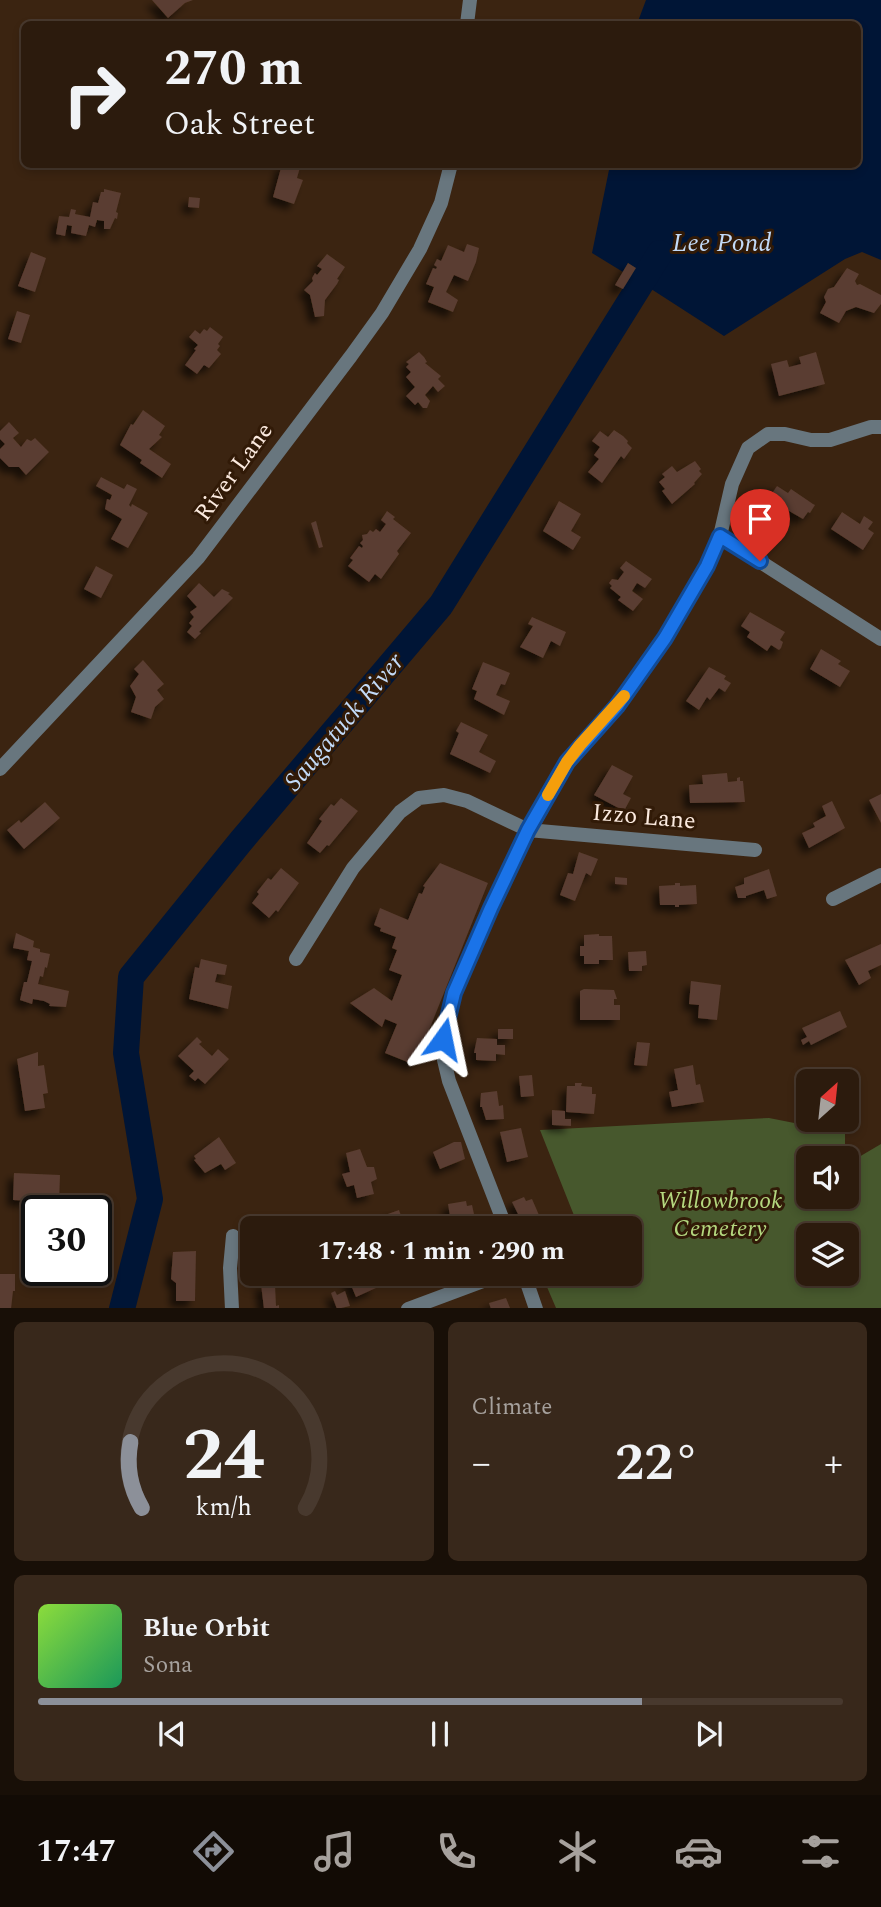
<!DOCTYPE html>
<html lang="en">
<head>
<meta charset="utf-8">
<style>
  :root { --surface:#2c1b0d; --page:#38281b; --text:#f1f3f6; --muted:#a6a19d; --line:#48392e; --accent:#8c9099 }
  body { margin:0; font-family:Spectral,serif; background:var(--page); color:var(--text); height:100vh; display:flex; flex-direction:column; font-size:26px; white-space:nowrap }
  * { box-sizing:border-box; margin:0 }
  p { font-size:23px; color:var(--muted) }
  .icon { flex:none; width:38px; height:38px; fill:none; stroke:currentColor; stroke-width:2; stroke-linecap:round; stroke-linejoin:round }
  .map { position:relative; height:1308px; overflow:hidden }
  .sheet { display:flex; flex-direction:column; gap:14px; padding:14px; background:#180f07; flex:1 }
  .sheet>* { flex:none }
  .guide { position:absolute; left:21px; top:21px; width:840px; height:147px; border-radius:10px; box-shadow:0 4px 10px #0003,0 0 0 2px var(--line); background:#2c1b0d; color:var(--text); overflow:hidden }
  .needle { width:46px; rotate:27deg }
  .controls { position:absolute; left:796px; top:1069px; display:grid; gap:14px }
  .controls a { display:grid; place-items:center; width:63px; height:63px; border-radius:10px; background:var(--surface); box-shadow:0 4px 10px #0003,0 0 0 2px var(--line); font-size:35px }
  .speed { position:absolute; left:21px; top:1195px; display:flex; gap:14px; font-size:35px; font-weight:700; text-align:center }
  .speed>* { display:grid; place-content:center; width:91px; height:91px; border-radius:50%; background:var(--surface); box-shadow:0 4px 10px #0003,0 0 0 2px var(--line); line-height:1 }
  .speed .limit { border:4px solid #111; border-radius:10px; background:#fff; color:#111 }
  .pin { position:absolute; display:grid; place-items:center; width:60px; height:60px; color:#fff; margin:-72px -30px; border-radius:50% 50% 50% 0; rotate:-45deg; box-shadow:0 0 7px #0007 }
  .pin .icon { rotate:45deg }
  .me { position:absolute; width:77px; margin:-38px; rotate:12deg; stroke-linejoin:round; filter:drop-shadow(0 0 5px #0008) }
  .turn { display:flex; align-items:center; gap:24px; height:147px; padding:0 28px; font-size:32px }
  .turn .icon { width:91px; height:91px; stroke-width:2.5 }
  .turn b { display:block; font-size:49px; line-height:60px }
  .big { font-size:52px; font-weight:700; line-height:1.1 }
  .sheet .card { flex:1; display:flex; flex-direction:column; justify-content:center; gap:10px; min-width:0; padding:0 24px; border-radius:10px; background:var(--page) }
  .sheet .dial { align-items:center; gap:0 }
  .dial svg { height:182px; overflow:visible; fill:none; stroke:var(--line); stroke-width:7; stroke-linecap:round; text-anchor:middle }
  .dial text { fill:var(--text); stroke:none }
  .song { display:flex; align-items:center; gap:21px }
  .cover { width:84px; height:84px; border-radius:10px; background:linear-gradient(135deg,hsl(90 70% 55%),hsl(150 70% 35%)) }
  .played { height:7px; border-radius:4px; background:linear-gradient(90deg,var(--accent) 75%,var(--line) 75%) }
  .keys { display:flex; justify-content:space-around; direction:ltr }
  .heat { display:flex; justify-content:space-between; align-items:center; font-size:38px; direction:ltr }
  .sheet .tiles { flex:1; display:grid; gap:14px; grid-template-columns:1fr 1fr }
  .card:last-child { grid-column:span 2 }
  .trip { position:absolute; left:240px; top:1216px; width:402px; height:70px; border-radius:10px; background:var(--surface); box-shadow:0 4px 10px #0003,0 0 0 2px var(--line); font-weight:700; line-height:70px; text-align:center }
  .tab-bar { display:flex; height:112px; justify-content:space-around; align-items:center; background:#120b05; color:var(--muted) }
  .tab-bar .icon { width:49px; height:49px }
  .tab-bar .active { color:var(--accent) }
  .tab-bar b { font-size:32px; color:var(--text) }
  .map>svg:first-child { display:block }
  .green { fill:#47582d; fill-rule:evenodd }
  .water { fill:#001536 }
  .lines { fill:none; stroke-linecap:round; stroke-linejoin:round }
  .river { stroke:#001536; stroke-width:26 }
  .building { fill:#5a3d30; filter:url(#shadow) }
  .street { stroke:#68767e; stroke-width:14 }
  .route-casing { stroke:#114b97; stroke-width:18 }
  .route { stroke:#1a73e8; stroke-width:12 }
  .slow { stroke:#f59e0b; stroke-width:12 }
  .labels { text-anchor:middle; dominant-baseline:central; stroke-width:6; stroke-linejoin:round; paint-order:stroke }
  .street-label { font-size:24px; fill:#fbeadf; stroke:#311a07 }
  .park-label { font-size:24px; font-style:italic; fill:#b4d87f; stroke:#311a07 }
  .water-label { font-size:26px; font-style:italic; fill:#c2daf8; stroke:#311a07 }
</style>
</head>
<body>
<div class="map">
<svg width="881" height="1309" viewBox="0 0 881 1309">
  <defs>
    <filter id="shadow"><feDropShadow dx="-6" dy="6" stdDeviation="3.5" flood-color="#0009"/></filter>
  </defs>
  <rect width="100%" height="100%" fill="#3b2411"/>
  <path class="green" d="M769 1118 845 1133V1158H808V1197H847V1164L881 1144V1308H556L544 1280 570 1274H630V1228H579L540 1130ZM808 1236H847V1274H808Z"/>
  <path class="water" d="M646 0H881V260L862 252 845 259 724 336 631 276 635 268 628 263 623 272 592 253 610 165 858 164V24H637Z"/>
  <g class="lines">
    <path class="river" d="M122 1309 150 1199 126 1053 131 977 241 841 441 605 660 253"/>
  </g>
  <path class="building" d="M152 0H193L185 3 168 18Z
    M282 164H301L297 178 303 180 294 204 273 197Z
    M104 189 121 193 116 212 118 213 117 219 115 218 110 229H104V221L97 220 95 227 89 225 86 236 71 233 72 226 67 225 65 236 56 234 59 216 69 217 71 209 76 210 75 214 90 217 93 202 98 203 101 192H104Z
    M189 197 200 198 199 208 188 207Z
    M467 244 479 248 476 262 468 281 454 275 446 292 458 300 453 312 428 302 434 287 426 284 433 268 436 269 437 267 434 265 437 259 441 261 448 245 464 252Z
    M31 252 46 258 35 292 18 286Z
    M327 254 345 267 337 279 339 280 337 284 325 300 324 316 315 317 310 295 304 290 313 281 312 278 315 273 317 275 322 269 317 266Z
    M628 263 636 268 623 289 615 285Z
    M847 268 859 274 855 281 857 285 860 284 881 295V304L874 313 856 307 846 311 839 323 820 313 826 302 824 297 828 289 834 287Z
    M17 311 30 315 21 343 8 339Z
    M210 327 223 337 218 344 220 346 217 350 221 354 209 368 204 365 197 374 185 365 196 350 194 349 198 345 189 337 195 330 200 334 204 329 207 331Z
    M419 352 424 357 427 362 425 363 441 376 438 379 445 386 438 392 433 386 425 395 430 401 427 408H423L418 402 415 405 406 396 415 387 406 377 411 372 406 367 409 364 406 362Z
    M816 352 825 384 779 396 771 364 787 360 789 367 801 364 799 357Z
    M143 410 165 426 159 435 162 437 149 449 171 464 162 478 140 463 142 460 120 445 131 424 133 425Z
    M9 422 19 433 13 438 21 447 27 439 31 441 35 438 49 452 26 475 19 467H9L0 458V449L5 444 0 439V431Z
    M614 430 623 436 628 441 627 443 632 448 624 459 621 456 602 483 588 472 599 459 594 455 600 447 592 441 600 431 608 437Z
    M695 461 701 469 699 471 702 474 694 483 695 484 672 504 662 491 665 489 659 482 665 477 662 474 672 466 677 472Z
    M101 477 124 489 127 484 137 489 129 505 131 507 132 504 148 513 128 548 111 539 122 519 105 509 107 499 110 500 112 495 96 486Z
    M777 486 788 493 791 489 813 504 815 505 810 513 808 512 803 519 768 499Z
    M559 501 581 514 571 531 581 537 573 550 543 531Z
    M387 511 395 517 393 519 411 533 397 551 399 554 381 579 375 574 369 582 348 566 353 560 350 558 359 546 362 548 363 546 360 543 363 540 362 535 367 534 370 530 373 532 376 529 380 532 386 524 381 520Z
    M842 512 860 524 864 516 873 522 868 529 874 533 863 550 831 529Z
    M316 521 323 547 319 548 311 523Z
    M626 561 652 579 645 588 637 583 632 591 643 599 633 611 618 600 621 597 610 588 612 586 609 583 612 579 618 580 624 572 620 568Z
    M96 566 113 575 101 598 84 589Z
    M199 583 214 597 222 589 230 593 228 594 233 598 199 632 201 633 195 639 187 632 192 626 189 623 194 617 190 612 197 607 187 596Z
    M750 612 785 632 780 640 783 642 781 648 779 650 771 645 767 651 747 637 750 632 741 626Z
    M532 617 566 632 560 646 551 641 543 658 520 647 533 626 528 624Z
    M821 649 841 661 838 664 850 671 840 687 810 669Z
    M143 660 164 684 157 690 164 699 155 707 151 719 131 712 136 697 130 686 139 674 134 669Z
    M483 662 510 673 505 685 501 684 496 695 510 701 504 715 474 699 477 691 472 689Z
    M709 667 726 676 724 679 731 683 725 692 719 688 710 700 707 697 699 710 686 701Z
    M461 722 488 735 479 752 496 761 490 773 450 754 459 733 456 731Z
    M612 765 633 776 623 794 631 798 624 811 594 795Z
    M727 773 728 782 737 781V778L740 777V781H743L745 802 690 803 689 785 703 784 702 775Z
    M881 794V823L869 800Z
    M341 798 358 811 329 846 327 845 320 853 307 843 322 821 319 819 331 804 334 806Z
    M832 801 845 828 809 848 802 833 815 827 813 823 826 816 822 806Z
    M45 802 60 818 24 849 7 830 19 820 21 823Z
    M579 852 598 859 591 876 586 873 575 901 560 895 568 873 573 874Z
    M440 863 488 883 415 1065 385 1053 397 1024 385 1019 382 1027 350 1003 374 988 392 1001 402 975 389 970 397 950 392 948 396 937 380 931 381 928 374 925 380 908 408 920 419 893 422 894 425 887 423 886Z
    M281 868 299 883 278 912 276 910 269 918 252 903 259 894 257 892 268 878 271 880Z
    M769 869 777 896 767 899 764 890 746 896V898H738L735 887 744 884V878Z
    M615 877 627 878V885L615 884Z
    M675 883H680V886L696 885 697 904 679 905V907H675V905H660L659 886 675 885Z
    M16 933 34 941 33 947 40 949V952L50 954 47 968 45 967 43 977 40 976 38 984 69 991 66 1007 49 1006 50 1004 44 1001 33 999 32 1004 20 1000 24 982H27L32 961 27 960 29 951 13 948Z
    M599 934V936H612L613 960H599V964H584V956H580V946H584V935Z
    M881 944V965L868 971 871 978 859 985 845 960Z
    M646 951 647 965 642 966V971H629L628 952Z
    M201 959 227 965 225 975 217 974 215 982 232 986 228 1009 189 999 195 967 199 968Z
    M691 981 721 985 717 1020 698 1018 699 1005 689 1004Z
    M584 989 614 990 617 999H614V1005H620V1020H580V991Z
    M840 1011 847 1027 811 1045 809 1041 803 1045 801 1040 807 1037 802 1028Z
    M498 1029H513V1039H498Z
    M197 1037 202 1042 199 1044 212 1056 218 1049 229 1059 205 1084 198 1078 195 1081 189 1076 194 1071 178 1056Z
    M477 1038 497 1039V1045H505V1055L496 1054V1061L476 1060V1053H474Z
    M637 1042 650 1043 647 1066 634 1065Z
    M38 1052V1066L44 1065 48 1093 43 1094 45 1108 25 1111 17 1059Z
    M693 1065 696 1085 700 1084 704 1102 672 1107 669 1092 678 1090 674 1069Z
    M532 1075 534 1096 521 1097 519 1076Z
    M575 1083H582L581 1086 592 1087V1094H596L594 1114 566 1112 567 1086H575Z
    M497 1091 499 1106 503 1105 504 1119 486 1120 482 1107H480L481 1093Z
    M552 1110 565 1111V1119H571V1126L552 1125Z
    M521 1128 528 1157 507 1162 500 1132Z
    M219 1137 236 1163 225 1170 221 1164 205 1173 194 1160 196 1159 194 1156Z
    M454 1142H461L465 1159 440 1169 433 1152Z
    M360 1149 367 1167H374L377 1179 371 1182 374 1194 357 1198 354 1185 347 1187 342 1174 350 1172 346 1153Z
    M14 1173 60 1175 59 1205 55 1208H50L47 1202 13 1200Z
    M524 1197 526 1201 532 1199 539 1215 532 1218 534 1222 524 1226 512 1202Z
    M466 1201 467 1206 472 1205 474 1214 469 1215 470 1221 446 1224 445 1217 450 1216 448 1204Z
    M399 1210 405 1227 390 1228 385 1215Z
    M196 1251 195 1301H176V1283L171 1279 173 1252Z
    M0 1274H15V1291H13L11 1309H0Z
    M370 1274 376 1288 356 1297 348 1278Z
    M261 1284H275L276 1306 279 1305V1309H264Z
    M335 1291 337 1295 345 1291 350 1306 337 1309 331 1293Z
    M506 1298 510 1308 491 1309 489 1303Z"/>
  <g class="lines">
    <path class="street" d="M467 24 470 0
      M720 536 881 639
      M0 769 198 558 351 356 382 313 420 249 441 203 451 164
      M833 899 881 875
      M296 959 353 868 400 812 419 798 444 795 467 801 528 830 755 850
      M506 1228 449 1081 444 1060 445 1025 454 993 506 875 567 762 580 745 617 706 665 638 695 589 720 536 732 484 748 448 768 434H785L811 440H830L871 427H881
      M524 1274 536 1309
      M232 1309 230 1268 233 1236
      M408 1309 502 1274"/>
  </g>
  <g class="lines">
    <g class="route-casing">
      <path id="route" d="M443 1039 454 993 491 908 528 830 567 762 617 706 665 638 707 566 720 536 760 561"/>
    </g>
    <use href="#route" class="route"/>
    <path class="slow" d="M548 795 567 762 580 745 624 696"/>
  </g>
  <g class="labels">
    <g class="street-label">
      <text transform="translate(234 472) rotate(-54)">River Lane</text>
      <text transform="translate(644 817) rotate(5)">Izzo Lane</text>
    </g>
    <g class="park-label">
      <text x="720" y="1201">Willowbrook<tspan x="720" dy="28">Cemetery</tspan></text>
    </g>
    <g class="water-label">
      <text x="722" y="243">Lee Pond</text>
      <text transform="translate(344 722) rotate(-50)">Saugatuck River</text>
    </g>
  </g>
</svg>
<div class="controls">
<a><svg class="needle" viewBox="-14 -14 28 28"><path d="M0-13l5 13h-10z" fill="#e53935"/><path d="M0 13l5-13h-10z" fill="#a6a19d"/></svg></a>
<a><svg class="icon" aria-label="sound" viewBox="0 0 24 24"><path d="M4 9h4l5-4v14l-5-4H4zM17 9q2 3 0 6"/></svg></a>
<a><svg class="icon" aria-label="layers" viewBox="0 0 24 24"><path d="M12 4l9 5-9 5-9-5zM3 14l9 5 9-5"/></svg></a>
</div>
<div class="speed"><div class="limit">30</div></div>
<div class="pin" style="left:760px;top:561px;background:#d93025"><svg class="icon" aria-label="arrive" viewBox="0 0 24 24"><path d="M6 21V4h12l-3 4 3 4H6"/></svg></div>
<svg class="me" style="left:443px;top:1039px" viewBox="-20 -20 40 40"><path d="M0-17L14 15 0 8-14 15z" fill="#1a73e8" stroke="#fff" stroke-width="4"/></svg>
<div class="trip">17:48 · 1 min · 290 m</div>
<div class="guide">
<div class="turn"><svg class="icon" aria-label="right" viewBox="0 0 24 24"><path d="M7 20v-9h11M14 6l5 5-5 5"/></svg><div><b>270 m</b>Oak Street</div></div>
</div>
</div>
<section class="sheet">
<div class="tiles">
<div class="card dial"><svg viewBox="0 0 100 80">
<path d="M14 69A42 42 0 1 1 86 69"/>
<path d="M14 69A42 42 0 0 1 9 40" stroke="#8c9099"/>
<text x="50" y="56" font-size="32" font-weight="700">24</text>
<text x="50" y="72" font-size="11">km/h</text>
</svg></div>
<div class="card"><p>Climate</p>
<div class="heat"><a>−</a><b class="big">22°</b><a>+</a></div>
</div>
<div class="card">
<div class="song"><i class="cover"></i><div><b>Blue Orbit</b><p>Sona</p></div></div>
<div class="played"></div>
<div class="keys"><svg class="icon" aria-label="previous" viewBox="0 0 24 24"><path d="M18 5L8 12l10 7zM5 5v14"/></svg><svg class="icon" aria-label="pause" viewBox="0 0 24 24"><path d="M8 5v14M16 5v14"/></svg><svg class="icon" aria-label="next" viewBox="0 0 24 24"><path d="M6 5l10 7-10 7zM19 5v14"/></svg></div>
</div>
</div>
</section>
<nav class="tab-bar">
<b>17:47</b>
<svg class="icon active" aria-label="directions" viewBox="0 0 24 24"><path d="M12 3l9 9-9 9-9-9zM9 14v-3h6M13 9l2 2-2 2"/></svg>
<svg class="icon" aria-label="music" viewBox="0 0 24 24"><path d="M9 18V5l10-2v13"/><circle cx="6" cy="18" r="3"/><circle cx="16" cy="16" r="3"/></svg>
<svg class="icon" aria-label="phone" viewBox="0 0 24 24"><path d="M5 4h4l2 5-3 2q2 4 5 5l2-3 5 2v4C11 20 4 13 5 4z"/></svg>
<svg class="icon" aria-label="climate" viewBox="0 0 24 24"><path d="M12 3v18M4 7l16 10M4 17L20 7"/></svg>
<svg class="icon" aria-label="car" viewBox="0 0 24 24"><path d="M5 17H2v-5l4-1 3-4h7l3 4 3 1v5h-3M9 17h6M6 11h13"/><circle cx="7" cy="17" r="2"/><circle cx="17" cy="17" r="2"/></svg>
<svg class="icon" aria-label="filters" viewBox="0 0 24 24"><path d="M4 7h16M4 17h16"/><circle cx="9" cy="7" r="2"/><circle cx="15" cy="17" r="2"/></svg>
</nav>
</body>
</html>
